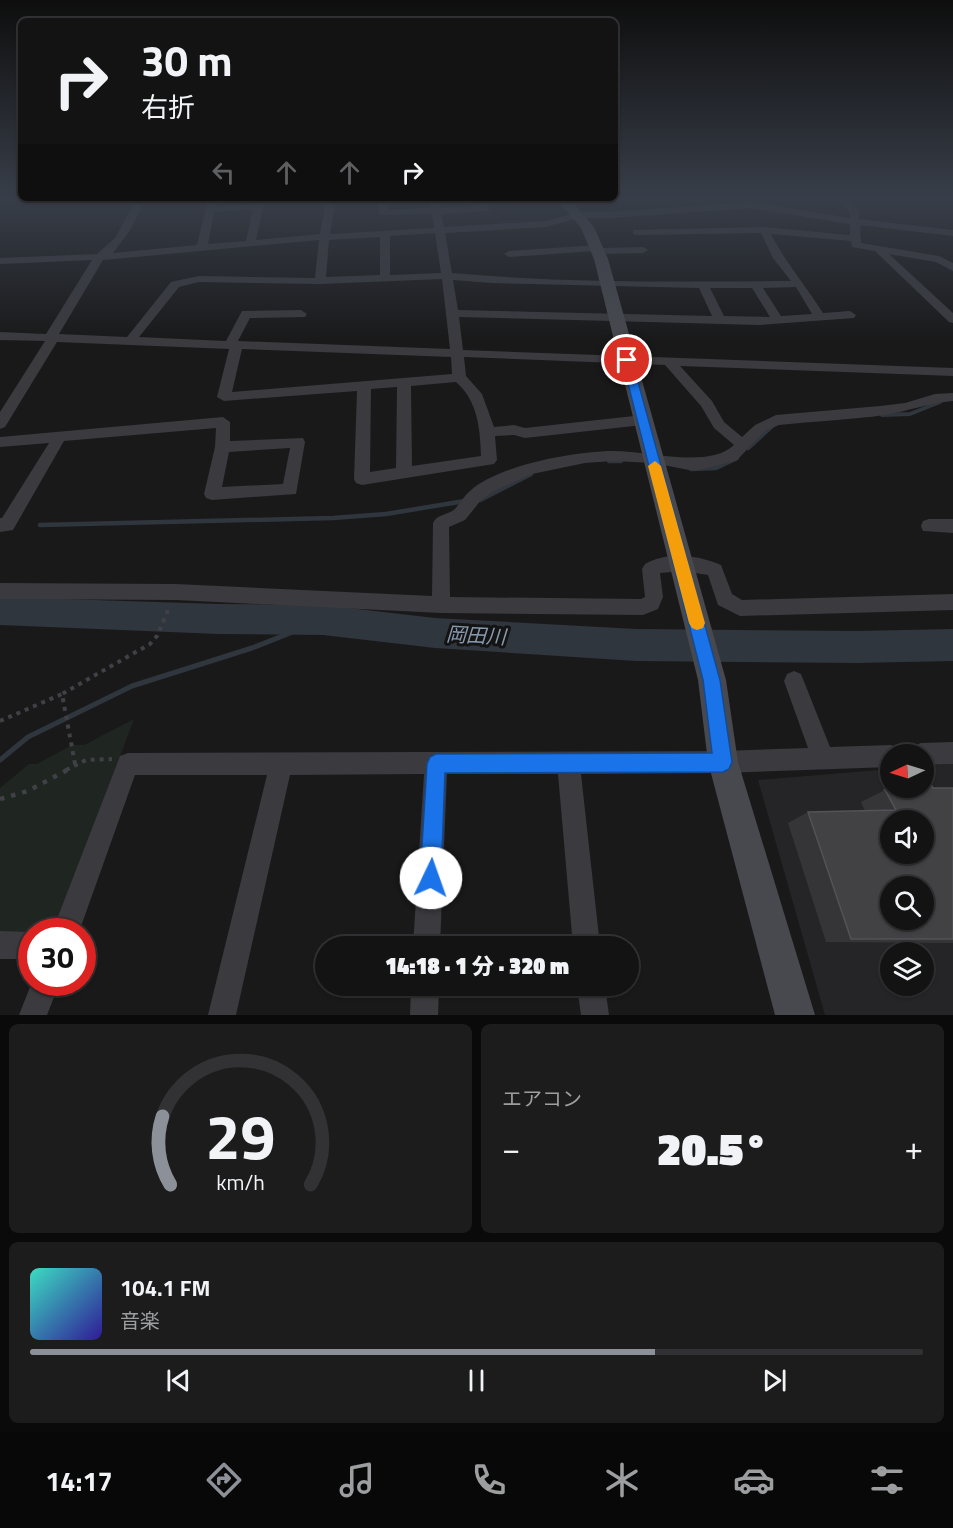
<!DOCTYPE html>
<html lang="ja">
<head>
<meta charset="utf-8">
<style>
  :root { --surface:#131314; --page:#1c1c1d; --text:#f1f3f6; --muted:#9d9ea0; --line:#323234; --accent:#8c9099 }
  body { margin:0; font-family:"Titillium Web","Noto Sans JP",sans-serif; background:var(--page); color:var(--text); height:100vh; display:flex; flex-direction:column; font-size:22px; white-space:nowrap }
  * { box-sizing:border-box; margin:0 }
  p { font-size:20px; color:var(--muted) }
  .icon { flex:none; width:33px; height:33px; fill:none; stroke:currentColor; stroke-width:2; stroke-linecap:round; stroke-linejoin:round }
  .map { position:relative; height:1015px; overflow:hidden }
  .drawer { display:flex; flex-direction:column; gap:9px; padding:9px; background:#0a0a0b; flex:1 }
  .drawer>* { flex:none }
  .hud { position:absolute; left:18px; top:18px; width:600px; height:183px; border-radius:9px; box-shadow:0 2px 4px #0004,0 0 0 2px var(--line); background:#131314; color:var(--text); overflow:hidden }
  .needle { width:39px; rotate:266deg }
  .controls { position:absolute; left:880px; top:744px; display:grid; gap:12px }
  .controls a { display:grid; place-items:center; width:54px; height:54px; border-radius:50%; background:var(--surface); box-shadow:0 2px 4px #0004,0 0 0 2px var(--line); font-size:30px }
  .speed { position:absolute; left:18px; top:918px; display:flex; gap:12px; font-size:30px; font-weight:700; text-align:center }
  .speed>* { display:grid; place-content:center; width:78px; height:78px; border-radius:50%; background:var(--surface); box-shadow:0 2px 4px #0004,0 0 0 2px var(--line); line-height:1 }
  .speed .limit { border:9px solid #d22; background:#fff; color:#111 }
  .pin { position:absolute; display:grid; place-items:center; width:51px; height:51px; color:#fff; margin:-26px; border:3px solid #fff; border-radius:50%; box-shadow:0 2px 6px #0007 }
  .me { position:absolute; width:66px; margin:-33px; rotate:3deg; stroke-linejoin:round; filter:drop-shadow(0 0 4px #0008) }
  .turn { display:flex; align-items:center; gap:21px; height:126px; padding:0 24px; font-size:27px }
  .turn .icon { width:78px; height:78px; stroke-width:2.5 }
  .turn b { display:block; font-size:42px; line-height:51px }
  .lanes { display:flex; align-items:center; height:57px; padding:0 24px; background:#0003; justify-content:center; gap:30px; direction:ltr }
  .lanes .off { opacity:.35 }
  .big { font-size:45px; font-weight:800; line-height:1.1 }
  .drawer .tile { flex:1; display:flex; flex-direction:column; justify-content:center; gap:9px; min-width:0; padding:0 21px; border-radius:9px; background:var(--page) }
  .drawer .dial { align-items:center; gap:0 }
  .dial svg { height:156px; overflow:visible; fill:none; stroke:var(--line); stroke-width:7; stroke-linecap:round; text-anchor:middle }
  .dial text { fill:var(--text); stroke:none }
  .song { display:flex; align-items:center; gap:18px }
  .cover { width:72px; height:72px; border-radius:9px; background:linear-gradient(135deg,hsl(170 70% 55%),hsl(250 70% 35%)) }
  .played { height:6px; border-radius:3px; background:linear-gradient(90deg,var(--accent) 70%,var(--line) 70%) }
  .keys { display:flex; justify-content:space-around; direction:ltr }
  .heat { display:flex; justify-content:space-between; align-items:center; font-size:33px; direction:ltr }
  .drawer .tiles { flex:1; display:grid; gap:9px; grid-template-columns:1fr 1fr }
  .tile:last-child { grid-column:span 2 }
  .trip { position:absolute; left:315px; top:936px; width:324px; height:60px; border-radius:30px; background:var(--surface); box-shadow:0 2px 4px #0004,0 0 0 2px var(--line); font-weight:800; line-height:60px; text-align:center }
  .tab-bar { display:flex; height:96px; justify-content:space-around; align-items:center; background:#080808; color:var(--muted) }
  .tab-bar .icon { width:42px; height:42px }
  .tab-bar .active { color:var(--accent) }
  .tab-bar b { font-size:27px; color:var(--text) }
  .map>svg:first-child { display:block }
  .built { fill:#252527; fill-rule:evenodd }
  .green { fill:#1f2520 }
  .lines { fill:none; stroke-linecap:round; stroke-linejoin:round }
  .stream-far2 { stroke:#30363d; stroke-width:4 }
  .stream-far1 { stroke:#30363d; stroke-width:4.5 }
  .stream { stroke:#30363d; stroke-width:5 }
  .river { fill:#30363d; fill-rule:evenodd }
  .path-far1 { stroke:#404146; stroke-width:4; stroke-dasharray:4 5; stroke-linecap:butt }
  .path { stroke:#404146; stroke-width:4.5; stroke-dasharray:4.5 7; stroke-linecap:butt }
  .street { fill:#3a3a3f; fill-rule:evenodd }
  .secondary { fill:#48494f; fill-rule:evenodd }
  .wall { fill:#353538 }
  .building { fill:#424245; stroke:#535357; stroke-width:1.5; fill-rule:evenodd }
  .route { fill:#1a73e8; stroke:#114b97; stroke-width:1.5 }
  .slow { fill:#f59e0b }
  .labels { text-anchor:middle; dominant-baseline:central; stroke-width:6; stroke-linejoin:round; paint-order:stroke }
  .water-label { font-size:20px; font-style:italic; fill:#889aaf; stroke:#141415 }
</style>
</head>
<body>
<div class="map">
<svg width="953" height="1015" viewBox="0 0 953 1015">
  <rect width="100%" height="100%" fill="#19191a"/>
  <path class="built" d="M953 764V1015H825L758 780 891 769V788H924V766ZM891 820H924V854H891ZM891 886H924V920H891ZM891 952H924V986H891Z"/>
  <path class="green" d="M134 719 60 916 42 931 0 933V788L29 764H37L72 745H84Z"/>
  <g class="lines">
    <path class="stream-far2" d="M882 415 910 414 940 402"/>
    <path class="stream-far1" d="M748 448 772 426
      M609 461H621
      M691 469 716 468 737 458
      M480 500 531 474
      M40 525 333 518 386 514 465 501"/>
    <path class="stream" d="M0 760 28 737 132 686 252 648 323 620"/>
    <path class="river" d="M0 597 218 604 323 605 435 618 636 629 857 631 953 629V661L857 663 636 661 435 648 323 635 218 634 0 625Z"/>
    <path class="path-far1" d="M0 721 62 694
      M75 764 62 694 150 644 157 636 169 608
      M66 770 86 760 112 759"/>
    <path class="path" d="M0 799 28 791 69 769"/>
    <path class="street" d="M136 199H146L129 232 113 253 197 245 208 199H216L215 207 254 204 255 199H265L256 240 320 234 326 199H336L330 234 434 228 432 214 380 215 377 199H387V210L431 208 429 199H439L440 208 481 206 479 199H489V211L441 214 444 227 546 221 578 212H611L751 202 850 218 849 211 837 199H847L859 210V219L953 230V236L860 225 861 243 939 256 953 263V271L936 262 889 254 953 313V323L949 322 875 251 852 247 851 241 771 234C785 262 806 286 823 313L850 311 856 315 854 318 760 325 459 317 463 350 953 368V376L680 366 712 401 724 422 742 437 755 425 776 415 880 406 905 403 935 394 953 393V401C930 403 908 411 885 415 850 420 814 421 779 425L765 431 736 461 694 471 653 463 613 461 585 463 532 474 494 491 482 499 465 520 449 527 450 597 641 599 645 597 642 569 645 564C668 551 698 555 721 565L732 594 742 600 953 594V610L740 616 718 605 708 575 682 571 660 573 663 597 658 609 643 615 441 613 176 600 0 599V583L176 584 432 596 433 523C437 514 448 515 455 509 460 503 464 496 470 491 498 465 576 451 614 451 648 451 709 469 734 445L714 428 701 406 665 365 464 357 466 376 482 394 494 427 514 425 525 428 643 415 650 420 643 425 525 438 514 435 495 436 497 460 494 464 362 485 356 483 354 479 357 391 224 401 217 397 229 349 57 342 5 427 0 429V412L45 341 0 340V332L46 334 92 260 0 264V258L97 254 115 238ZM751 208 850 224V235L764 227 633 230V234L636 235 761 233 773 258 791 281C678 282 564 283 452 273L445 233 546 227 578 218H611ZM253 209 246 241 208 244 214 212ZM435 233 441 273 390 275V236ZM380 237V275L326 277 329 240ZM319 240 315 278 199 276 175 281 171 282 127 337 59 334 103 260ZM442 279 450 349 238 341 250 318 305 317 307 314 301 310 242 311 226 341 139 337 179 287 199 282 320 284ZM453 280 492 283 699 288 712 316 458 310ZM796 287 812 314 781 316 763 288ZM710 288H752L770 317 724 316ZM242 349 451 357 452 374 232 392ZM456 382C478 401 480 429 481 456L412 466 411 386ZM397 387 396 468 370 472 371 389Z
      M598 245 603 248 643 247 648 250 643 253 599 254 594 251 509 257 504 254 509 251Z
      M223 417 230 422V441L303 438 305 442 296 494 212 500 206 498 204 494 215 447 216 428 64 441 13 530 0 532V518H2L49 443 0 447V437ZM290 448 283 484 222 487 229 452Z
      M929 519H953V533L923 531 921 526 923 521Z
      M794 671 801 674 830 747 891 745 899 748 902 754H891V767L723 773 581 774 600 946H573L558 774H447L440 946H413L424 774 290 775 236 1015H208L267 775H135L79 932H52L120 756 128 753 723 751 808 748 784 681 787 674Z
      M953 742V764L924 765V754H910L913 746 921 743Z
      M0 931 32 932V959H0Z
      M32 982H60L47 1015H19Z
      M411 986H439L438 1015H410Z
      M577 986H605L609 1015H581Z"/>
    <path class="secondary" d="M557 199H570L594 227 608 259 726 680 738 762 815 1015H775L708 762 698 680 594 259 581 228Z"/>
  </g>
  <path class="wall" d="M891 785V788H953V943L826 942 788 823 808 812 865 811 861 802 883 791V789Z"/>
  <path class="building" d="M926 775 933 788H953V939H851L808 812 896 810 885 790 898 788H924V776ZM891 820H924V854H891ZM891 886H924V920H891Z"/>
  <linearGradient id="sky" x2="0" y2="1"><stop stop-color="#0e0e0e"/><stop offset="0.58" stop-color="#383e49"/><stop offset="1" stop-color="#383e49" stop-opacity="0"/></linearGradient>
  <rect width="953" height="341" fill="url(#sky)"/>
  <path class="route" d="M627 357 632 360 720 680 732 762 729 769 723 772 445 773 441 878 438 885 431 888 423 885 420 878 427 764 430 757 436 754 712 753 703 680 622 360Z"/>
  <path class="slow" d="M655 461 661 466 705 623 703 628 697 630 692 628 689 623 648 466Z"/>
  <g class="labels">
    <g class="water-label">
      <text transform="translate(476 635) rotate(3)">岡田川</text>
    </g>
  </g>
</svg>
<div class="controls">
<a><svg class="needle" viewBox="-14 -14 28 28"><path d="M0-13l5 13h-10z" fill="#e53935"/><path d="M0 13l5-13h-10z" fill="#9d9ea0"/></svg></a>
<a><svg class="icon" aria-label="sound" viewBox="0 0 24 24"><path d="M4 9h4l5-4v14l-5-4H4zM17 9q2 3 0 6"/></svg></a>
<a><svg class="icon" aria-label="search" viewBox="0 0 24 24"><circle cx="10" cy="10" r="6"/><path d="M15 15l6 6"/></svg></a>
<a><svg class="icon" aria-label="layers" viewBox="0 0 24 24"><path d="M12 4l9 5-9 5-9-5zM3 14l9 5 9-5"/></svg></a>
</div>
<div class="speed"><div class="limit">30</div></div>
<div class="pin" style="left:627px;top:360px;background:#d93025"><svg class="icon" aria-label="arrive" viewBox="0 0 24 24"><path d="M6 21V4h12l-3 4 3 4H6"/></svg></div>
<svg class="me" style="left:431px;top:878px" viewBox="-20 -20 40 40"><circle r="19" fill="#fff"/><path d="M0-13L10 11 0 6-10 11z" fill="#1a73e8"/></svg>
<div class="trip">14:18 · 1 分 · 320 m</div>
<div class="hud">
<div class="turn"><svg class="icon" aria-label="right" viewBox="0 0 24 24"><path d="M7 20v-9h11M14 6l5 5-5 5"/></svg><div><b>30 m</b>右折</div></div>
<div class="lanes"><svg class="icon off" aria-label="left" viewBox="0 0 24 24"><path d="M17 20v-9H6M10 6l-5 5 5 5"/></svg><svg class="icon off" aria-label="ahead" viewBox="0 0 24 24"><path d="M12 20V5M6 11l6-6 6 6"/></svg><svg class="icon off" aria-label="ahead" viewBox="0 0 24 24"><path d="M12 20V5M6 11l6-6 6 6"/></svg><svg class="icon" aria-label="right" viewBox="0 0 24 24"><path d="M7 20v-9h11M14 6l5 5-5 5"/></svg></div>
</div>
</div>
<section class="drawer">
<div class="tiles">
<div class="tile dial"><svg viewBox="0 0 100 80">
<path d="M14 69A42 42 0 1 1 86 69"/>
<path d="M14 69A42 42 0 0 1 10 34" stroke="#8c9099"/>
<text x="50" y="56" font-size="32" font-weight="700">29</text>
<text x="50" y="72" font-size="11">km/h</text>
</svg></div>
<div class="tile"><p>エアコン</p>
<div class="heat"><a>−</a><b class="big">20.5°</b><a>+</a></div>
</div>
<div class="tile">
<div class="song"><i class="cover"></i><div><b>104.1 FM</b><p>音楽</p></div></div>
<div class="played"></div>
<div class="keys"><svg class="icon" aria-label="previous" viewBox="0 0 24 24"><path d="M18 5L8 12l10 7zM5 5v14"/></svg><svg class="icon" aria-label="pause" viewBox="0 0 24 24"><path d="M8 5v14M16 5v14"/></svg><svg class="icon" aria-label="next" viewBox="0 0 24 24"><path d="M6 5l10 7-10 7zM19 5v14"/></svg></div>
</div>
</div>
</section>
<nav class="tab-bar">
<b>14:17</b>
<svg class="icon active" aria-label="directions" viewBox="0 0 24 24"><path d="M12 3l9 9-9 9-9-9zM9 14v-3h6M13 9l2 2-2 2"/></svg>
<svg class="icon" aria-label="music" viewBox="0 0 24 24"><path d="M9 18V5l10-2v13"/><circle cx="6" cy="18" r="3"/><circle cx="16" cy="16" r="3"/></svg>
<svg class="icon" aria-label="phone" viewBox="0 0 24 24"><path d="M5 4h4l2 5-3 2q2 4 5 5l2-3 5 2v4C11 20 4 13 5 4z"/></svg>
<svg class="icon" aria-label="climate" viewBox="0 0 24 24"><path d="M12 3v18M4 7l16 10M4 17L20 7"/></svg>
<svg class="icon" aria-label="car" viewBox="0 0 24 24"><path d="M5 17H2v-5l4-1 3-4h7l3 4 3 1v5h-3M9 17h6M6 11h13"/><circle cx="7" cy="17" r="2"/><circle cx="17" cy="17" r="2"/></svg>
<svg class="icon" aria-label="filters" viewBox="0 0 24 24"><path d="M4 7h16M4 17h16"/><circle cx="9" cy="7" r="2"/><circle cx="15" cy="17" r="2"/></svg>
</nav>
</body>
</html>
